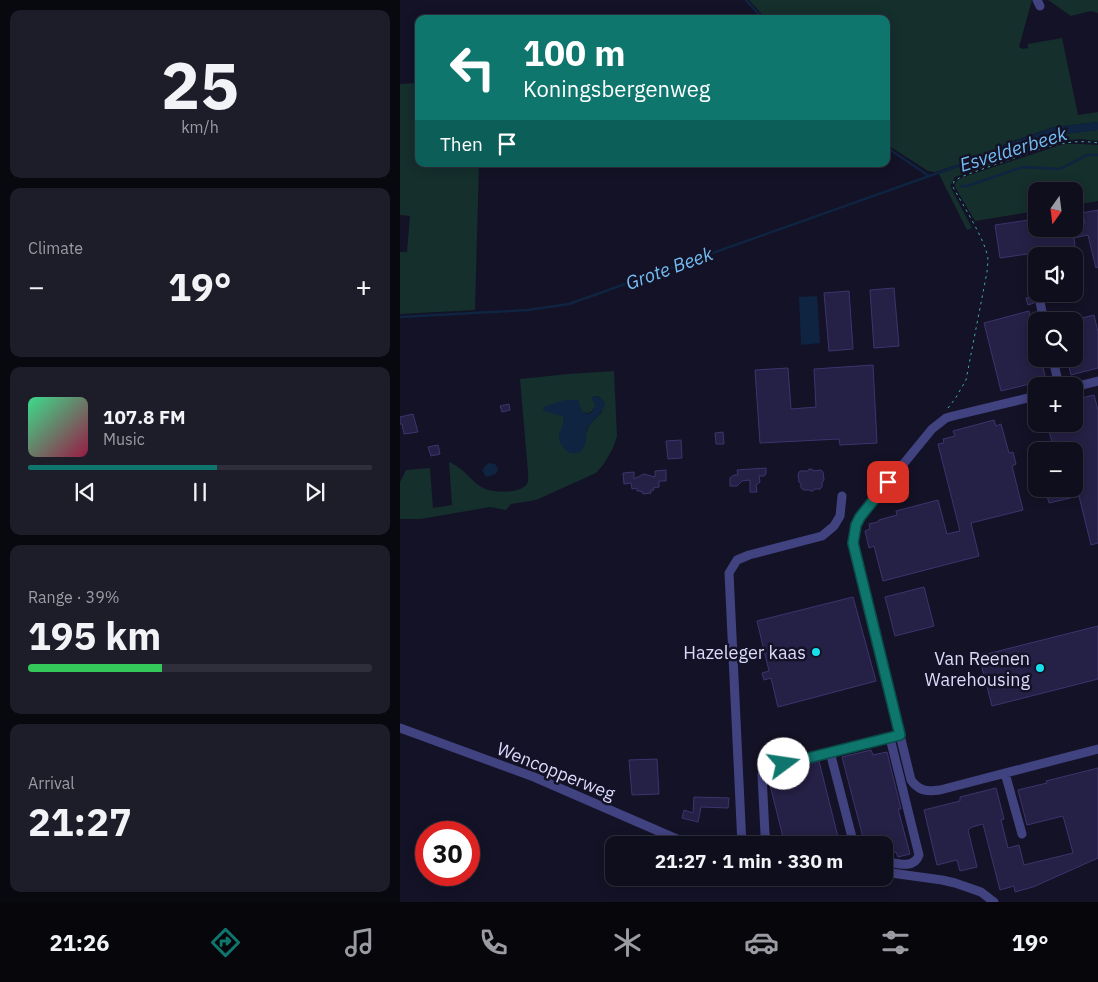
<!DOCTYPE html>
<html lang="en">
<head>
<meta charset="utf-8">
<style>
  :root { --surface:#0f0e1c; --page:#1d1c29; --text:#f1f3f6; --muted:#9b9ca3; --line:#2f2e3b; --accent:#0f766e }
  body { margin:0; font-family:"IBM Plex Sans",sans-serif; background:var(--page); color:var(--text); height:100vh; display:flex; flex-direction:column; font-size:19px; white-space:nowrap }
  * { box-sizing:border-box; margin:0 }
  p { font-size:16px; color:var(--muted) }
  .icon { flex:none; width:28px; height:28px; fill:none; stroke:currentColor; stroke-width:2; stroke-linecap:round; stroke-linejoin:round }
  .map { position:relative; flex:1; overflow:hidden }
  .sheet { display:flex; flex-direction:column; gap:10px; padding:10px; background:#08080f; width:400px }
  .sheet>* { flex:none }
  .guide { position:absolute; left:15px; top:15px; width:475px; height:152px; border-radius:10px; box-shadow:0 2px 12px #0003,0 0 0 1px var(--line); background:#0f766e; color:#fff; overflow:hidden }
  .needle { width:32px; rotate:194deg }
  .tools { position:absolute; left:628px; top:182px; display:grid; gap:10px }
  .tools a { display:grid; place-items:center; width:55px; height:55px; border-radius:10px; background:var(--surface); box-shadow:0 2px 12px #0003,0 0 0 1px var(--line); font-size:25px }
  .speed { position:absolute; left:15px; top:821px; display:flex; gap:10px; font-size:25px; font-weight:700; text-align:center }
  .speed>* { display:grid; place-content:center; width:65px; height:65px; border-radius:50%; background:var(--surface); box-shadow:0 2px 12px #0003,0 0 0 1px var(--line); line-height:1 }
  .speed .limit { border:8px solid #d22; background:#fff; color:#111 }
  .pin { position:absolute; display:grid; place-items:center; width:42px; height:42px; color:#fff; margin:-21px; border-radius:10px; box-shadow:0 2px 8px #0006 }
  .me { position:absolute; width:55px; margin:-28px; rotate:76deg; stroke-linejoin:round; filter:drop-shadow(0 0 4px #0008) }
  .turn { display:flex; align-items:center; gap:18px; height:105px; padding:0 25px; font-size:22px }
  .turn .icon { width:65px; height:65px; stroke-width:2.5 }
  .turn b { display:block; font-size:35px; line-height:42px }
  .then { display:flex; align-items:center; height:48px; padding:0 25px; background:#0003; gap:10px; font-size:19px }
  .big { font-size:38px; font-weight:700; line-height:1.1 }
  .sheet .widget { flex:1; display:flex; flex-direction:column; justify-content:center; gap:8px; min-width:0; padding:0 18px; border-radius:10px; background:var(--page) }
  .sheet .dial { align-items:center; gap:0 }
  .dial b { font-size:65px; line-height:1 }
  .song { display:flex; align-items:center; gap:15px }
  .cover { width:60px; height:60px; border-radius:8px; background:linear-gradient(135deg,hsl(150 70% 55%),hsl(340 70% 35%)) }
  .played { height:5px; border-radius:2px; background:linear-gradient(90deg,var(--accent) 55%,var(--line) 55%) }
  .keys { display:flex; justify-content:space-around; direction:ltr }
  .heat { display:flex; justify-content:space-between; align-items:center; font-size:28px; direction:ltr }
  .charge { height:8px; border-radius:4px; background:linear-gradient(90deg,#34c759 39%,var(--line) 0) }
  .trip { position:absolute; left:205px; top:836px; width:288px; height:50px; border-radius:10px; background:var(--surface); box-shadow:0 2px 12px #0003,0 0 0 1px var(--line); font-weight:700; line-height:50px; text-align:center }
  .tabs { display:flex; height:80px; justify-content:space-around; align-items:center; background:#06060b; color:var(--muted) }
  .tabs .icon { width:35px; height:35px }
  .tabs .on { color:var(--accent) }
  .tabs b { font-size:22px; color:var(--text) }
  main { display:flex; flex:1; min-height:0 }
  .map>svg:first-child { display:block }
  .green { fill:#152f2d; fill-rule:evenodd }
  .water { fill:#0f2441 }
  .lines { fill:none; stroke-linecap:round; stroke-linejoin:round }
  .stream { stroke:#0f2441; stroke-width:2.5 }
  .building { fill:#252045; stroke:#3d346f }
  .path { stroke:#3baea2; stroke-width:1; stroke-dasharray:2.5 4; stroke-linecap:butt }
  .minor { stroke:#414280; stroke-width:9 }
  .route-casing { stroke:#0a4d48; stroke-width:12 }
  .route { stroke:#0f766e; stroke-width:9 }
  .poi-dot { fill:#18dfe9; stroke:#141226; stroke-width:2 }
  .labels { text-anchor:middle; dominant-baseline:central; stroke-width:5; stroke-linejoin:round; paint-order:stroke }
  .poi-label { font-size:18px; fill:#dcdafc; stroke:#141226; text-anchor:end }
  .street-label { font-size:18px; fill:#dcdafc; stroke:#141226 }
  .water-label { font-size:19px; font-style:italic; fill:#72bdf2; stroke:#141226 }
</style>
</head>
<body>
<main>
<section class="sheet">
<div class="widget dial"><b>25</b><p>km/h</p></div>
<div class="widget"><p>Climate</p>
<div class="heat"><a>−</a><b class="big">19°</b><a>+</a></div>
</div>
<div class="widget">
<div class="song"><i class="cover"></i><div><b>107.8 FM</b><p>Music</p></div></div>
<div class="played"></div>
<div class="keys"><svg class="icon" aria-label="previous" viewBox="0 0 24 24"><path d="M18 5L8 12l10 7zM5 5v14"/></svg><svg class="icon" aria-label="pause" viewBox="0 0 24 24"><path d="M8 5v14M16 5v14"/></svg><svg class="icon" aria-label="next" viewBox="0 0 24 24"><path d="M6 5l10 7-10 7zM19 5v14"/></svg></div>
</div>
<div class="widget"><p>Range · 39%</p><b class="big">195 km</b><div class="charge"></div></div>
<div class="widget"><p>Arrival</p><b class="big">21:27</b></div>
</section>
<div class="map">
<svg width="698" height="902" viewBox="0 0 698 902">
  <rect width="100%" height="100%" fill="#141226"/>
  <path class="green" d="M349 0H632L619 47 623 49 628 48V44L662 38 678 115 698 112V122L654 127 607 143 598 148 595 152 535 172 528 171 486 144V19H366Z
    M648 0H698V13L691 11 671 16Z
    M19 83V164H79L75 310 0 314V252H7L10 216 0 215V84Z
    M695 130H698V141L680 139 661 141 555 177 550 186 572 228 567 230 539 174 596 154 611 151 658 135Z
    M663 144H681L698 145V201L674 205V191H636V211L575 221 555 187C555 182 557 180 561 178Z
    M214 371 217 436 213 448 203 465 196 473 136 500 111 504 106 510 90 507 21 519H0V482L6 470 30 468 33 508 52 505 49 462C54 464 58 467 62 470 69 476 75 484 83 488 93 493 120 494 127 484 129 480 128 476 128 472L120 379 168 374ZM194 396 200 397 202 412C194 420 185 426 186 439L159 437 165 421 163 416 180 409 182 412C190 415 192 412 196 405L192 398Z"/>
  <path class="water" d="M698 122V130L658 135 611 151 595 154 598 148 601 146 654 127Z
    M417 296 420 343 401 345 399 297Z
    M194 396C219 402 193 418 188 427 183 435 190 445 179 452 176 453 174 454 171 453 167 452 162 446 160 442 156 434 166 425 163 416L150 413 143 410V407L165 400H178L182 412 188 414 192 412 195 405 192 398Z
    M89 463 95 464 98 469C97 475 92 475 87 477 80 471 82 468 89 463Z"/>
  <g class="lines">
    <path class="stream" d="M346 0 363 19
      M486 147 529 176
      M561 186H567L623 167 660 169 687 155H698
      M0 317 128 310 169 304 597 152"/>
  </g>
  <path class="building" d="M698 210V267L696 268 688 235 674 238 675 247 600 258 595 225 636 219V229H674V224L685 223 682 213Z
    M494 288 499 346 474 348 470 290Z
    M449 291 453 349 429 351 424 293Z
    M633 296 634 303 628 305 626 298Z
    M629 311 636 339V359H641L646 380 601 391 584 323Z
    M694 315 698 332V368L671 375 667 359H674V320Z
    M473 365 477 443 440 445 439 439 360 443 355 370 388 368 391 409 416 407 414 369Z
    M694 395 698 410V543L691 545 679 496 649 503 645 489H674V451H636L634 446 652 442 647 424H674V400Z
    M109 404 110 410 102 412 100 406Z
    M13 414 18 432 4 434 2 424H0V417Z
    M594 420 596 426 601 424 609 453 613 452 616 464 612 466 623 510 571 523 579 556 483 581 474 546 469 548 465 531 470 529 469 524 478 522 479 520 497 515 496 511 538 500 547 534 560 531 538 444 544 443 543 439 555 436 553 431Z
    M323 432 324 444H316L315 433Z
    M281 440 282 458 268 459 266 441Z
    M38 445 40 454 31 456 28 447Z
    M366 468V474L364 476H359L360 482 356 485 357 492H350V480L342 481 337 486H330V478L334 475H338L337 470Z
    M409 469H412L413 471 421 470 423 472 424 480 422 483V487L420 489H415L413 491H411L409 490H404L401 488V484L399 482 398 474 400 471H408Z
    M266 470V481H259V487L253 488 254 490H251V493L243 494V492H241V491H237V488L232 489 231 483 224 484 223 473 234 472V479L244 474 255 477V471Z
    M524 587 534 626 495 636 485 597Z
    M453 597 476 681 378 707 371 678 364 680 362 673 369 671 357 621Z
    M698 626V679L592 706 579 656Z
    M471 750 473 755 487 752 501 809H498L510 854 498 857 496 852 484 855V845H465L442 757Z
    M257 759 259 794 232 795 229 760Z
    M419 761 440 845H427V842L416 845 414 840 403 842 401 837 384 841 368 777 372 773Z
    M698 768V858L633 887 615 892 614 886 600 890 583 824 572 827 568 830 577 867 560 871 557 860 537 865 524 810 560 801V797L596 788 604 819 601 820 608 848 619 845 624 865 673 853 663 816 627 825 618 790 647 783 646 781Z
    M294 797 329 798 328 808 301 807 298 822 282 818 284 810 293 813Z"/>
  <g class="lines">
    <path class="path" d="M548 408 555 399 566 380 587 272C587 268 588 264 588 260 587 242 562 204 553 187L554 181 561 177C579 170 597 164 615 158 644 148 668 138 698 143"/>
    <path class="minor" d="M637 0 640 6
      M640 302 644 321
      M653 359 659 386
      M674 387 698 381
      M636 396 553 416 546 418 532 429 460 517 456 525 453 543 511 780C519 791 527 792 540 790L698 749
      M0 728 134 777 279 840 298 845
      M430 752 454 845
      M605 773 622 834
      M342 845 329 573 337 560 349 555 422 536 434 526 440 516 442 496
      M376 845C369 844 367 840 365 834L362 775 365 770 369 767 500 735
      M484 861C496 863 514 870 519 855L490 738
      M484 872 542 880 555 883 581 892 594 902"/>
  </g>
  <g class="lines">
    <g class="route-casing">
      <path id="route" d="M384 764 500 735 453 543 456 525 460 517 488 482"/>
    </g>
    <use href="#route" class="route"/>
  </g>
  <g class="poi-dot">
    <circle cx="416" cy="652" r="5"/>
    <circle cx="640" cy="668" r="5"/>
  </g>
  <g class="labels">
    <g class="poi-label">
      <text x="406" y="652">Hazeleger kaas</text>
      <text x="630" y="658">Van Reenen<tspan x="630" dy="21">Warehousing</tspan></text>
    </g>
    <g class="street-label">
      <text transform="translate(156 771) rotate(22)">Wencopperweg</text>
    </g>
    <g class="water-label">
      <text transform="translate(613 149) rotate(-17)">Esvelderbeek</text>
      <text transform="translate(269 268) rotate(-20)">Grote Beek</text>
    </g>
  </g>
</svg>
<div class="tools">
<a><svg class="needle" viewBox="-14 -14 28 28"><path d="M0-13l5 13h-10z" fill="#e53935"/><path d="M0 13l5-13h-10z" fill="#9b9ca3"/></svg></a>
<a><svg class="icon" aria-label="sound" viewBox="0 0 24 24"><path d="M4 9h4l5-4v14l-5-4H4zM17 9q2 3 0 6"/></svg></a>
<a><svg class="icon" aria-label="search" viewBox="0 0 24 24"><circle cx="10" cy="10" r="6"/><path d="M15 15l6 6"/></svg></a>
<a>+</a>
<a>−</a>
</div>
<div class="speed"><div class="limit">30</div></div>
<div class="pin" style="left:488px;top:482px;background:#d93025"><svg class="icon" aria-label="arrive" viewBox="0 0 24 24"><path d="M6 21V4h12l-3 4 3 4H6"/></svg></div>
<svg class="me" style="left:384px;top:764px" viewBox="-20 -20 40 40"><circle r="19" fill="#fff"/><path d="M0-13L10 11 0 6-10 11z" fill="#0f766e"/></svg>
<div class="trip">21:27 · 1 min · 330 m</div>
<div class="guide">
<div class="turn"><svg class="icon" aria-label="left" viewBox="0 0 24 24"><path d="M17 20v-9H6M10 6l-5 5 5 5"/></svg><div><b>100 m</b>Koningsbergenweg</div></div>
<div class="then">Then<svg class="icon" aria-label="arrive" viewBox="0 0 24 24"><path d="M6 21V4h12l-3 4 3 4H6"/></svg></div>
</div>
</div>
</main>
<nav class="tabs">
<b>21:26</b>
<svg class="icon on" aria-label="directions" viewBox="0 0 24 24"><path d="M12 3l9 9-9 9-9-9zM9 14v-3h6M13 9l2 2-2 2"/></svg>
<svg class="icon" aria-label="music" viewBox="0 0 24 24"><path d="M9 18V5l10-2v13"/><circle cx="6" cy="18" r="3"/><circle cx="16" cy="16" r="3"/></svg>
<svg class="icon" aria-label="phone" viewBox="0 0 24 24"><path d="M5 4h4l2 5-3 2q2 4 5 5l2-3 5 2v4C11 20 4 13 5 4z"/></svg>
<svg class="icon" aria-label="climate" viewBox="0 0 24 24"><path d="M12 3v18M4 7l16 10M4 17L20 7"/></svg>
<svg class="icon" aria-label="car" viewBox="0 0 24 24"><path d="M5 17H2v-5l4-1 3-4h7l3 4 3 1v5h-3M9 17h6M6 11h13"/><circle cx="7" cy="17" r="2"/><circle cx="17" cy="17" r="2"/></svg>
<svg class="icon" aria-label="filters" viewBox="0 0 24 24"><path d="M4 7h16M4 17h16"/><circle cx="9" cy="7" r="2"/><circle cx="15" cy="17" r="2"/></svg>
<b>19°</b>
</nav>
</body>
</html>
